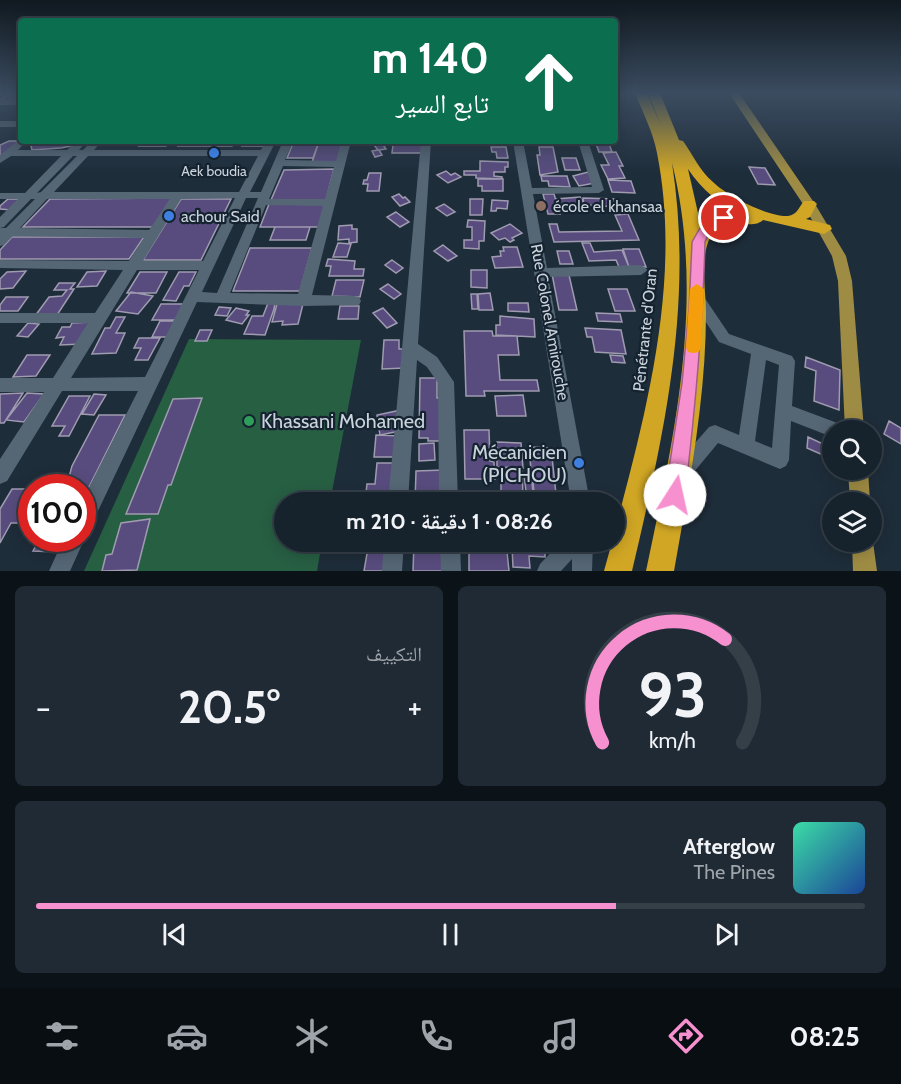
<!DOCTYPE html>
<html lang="ar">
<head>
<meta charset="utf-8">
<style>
  :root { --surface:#16222c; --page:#1f2a34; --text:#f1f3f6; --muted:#9ea4a9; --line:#353f48; --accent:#f690cf }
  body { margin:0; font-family:Cabin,"Noto Naskh Arabic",sans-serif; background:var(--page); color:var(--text); direction:rtl; height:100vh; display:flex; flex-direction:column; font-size:22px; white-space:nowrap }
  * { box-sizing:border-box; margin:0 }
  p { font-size:20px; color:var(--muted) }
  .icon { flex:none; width:33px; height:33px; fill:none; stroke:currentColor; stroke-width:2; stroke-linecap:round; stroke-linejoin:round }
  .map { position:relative; height:571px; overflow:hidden; direction:ltr }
  .panel { display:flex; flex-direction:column; gap:15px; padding:15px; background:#0c1318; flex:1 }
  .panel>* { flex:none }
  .top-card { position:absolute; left:18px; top:18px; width:600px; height:126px; border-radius:6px; box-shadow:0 3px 15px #0003,0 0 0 2px var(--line); direction:rtl; background:#0b6e4f; color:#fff; overflow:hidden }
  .buttons { position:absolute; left:822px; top:420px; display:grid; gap:12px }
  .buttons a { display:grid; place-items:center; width:60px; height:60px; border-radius:50%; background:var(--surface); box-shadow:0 3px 15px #0003,0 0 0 2px var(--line); font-size:30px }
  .speed { position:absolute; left:18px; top:474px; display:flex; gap:12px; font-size:30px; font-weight:700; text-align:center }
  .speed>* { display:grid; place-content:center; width:78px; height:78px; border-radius:50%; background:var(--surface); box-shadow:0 3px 15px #0003,0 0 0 2px var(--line); line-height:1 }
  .speed .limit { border:9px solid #d22; background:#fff; color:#111 }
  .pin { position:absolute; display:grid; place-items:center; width:51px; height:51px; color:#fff; margin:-26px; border:3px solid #fff; border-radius:50%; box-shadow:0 2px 6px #0007 }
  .me { position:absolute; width:66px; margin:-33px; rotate:10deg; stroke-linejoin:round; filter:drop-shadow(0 0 4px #0008) }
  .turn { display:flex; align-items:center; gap:21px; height:126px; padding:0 30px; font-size:27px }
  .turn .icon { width:78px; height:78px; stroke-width:2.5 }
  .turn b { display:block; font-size:42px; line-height:51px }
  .big { font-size:45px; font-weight:700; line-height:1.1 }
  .panel .card { flex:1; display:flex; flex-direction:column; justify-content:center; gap:9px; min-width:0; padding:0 21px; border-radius:9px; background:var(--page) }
  .panel .dial { align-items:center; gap:0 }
  .dial svg { height:156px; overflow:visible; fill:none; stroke:var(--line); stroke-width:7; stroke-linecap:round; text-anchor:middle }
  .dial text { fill:var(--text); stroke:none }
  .song { display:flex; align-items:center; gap:18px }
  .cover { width:72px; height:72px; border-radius:9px; background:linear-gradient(135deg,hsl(160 70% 55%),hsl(220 70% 35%)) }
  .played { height:6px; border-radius:3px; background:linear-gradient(90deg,var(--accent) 70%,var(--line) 70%) }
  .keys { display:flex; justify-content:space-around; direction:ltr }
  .heat { display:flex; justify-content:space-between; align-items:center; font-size:33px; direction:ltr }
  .panel .tiles { flex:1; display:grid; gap:15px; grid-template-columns:1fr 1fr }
  .card:last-child { grid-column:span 2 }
  .trip { position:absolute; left:274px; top:492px; width:351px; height:60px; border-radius:30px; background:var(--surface); box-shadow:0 3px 15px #0003,0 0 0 2px var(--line); font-weight:700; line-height:60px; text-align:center; direction:rtl }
  .dock { display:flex; height:96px; justify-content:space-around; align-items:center; background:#090e12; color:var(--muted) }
  .dock .icon { width:42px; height:42px }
  .dock .on { color:var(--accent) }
  .dock b { font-size:27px; color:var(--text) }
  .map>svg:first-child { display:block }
  .green { fill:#275f43 }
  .building { fill:#584c7e; stroke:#9f9bb0; stroke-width:1.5 }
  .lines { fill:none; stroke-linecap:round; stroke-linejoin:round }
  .minor { fill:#556675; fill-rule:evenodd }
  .major { fill:#9f8c44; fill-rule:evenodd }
  .highway { fill:#d0a624; fill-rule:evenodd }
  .route { fill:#f690cf; stroke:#a05e87; stroke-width:1.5 }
  .slow { fill:#f59e0b }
  .shop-dot { fill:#3f7fe0; stroke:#152330; stroke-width:2 }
  .education-dot { fill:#8d6e63; stroke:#152330; stroke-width:2 }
  .leisure-dot { fill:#2e9e5b; stroke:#152330; stroke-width:2 }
  .labels { text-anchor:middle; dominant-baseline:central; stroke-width:4.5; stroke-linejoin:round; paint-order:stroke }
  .far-poi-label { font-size:14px; fill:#cad3dc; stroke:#152330 }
  .poi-label { font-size:16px; fill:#cad3dc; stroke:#152330; text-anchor:start }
  .street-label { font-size:16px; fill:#cad3dc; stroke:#152330 }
  .near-poi-label { font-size:20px; fill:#cad3dc; stroke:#152330; text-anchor:start }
</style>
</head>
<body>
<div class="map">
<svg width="901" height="571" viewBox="0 0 901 571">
  <rect width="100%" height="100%" fill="#1e2d3a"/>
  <path class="green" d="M189 339 361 340 330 502H285V542H322L317 571H84Z"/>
  <path class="building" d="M10 93 21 94V97L17 100H0Z
    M9 141H21L0 161V145Z
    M36 141H78L75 145 61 148 32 150 31 146Z
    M143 141H169L166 146H139Z
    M181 141H235L232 146H178Z
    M245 141H267L264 146H242Z
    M294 141H319L313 158H287Z
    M484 141H506V145H484Z
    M595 141H608L612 152H599Z
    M382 143 386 149 379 150 382 155 375 157 372 151 378 150 374 145Z
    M406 143H423L422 153H392L393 145H406Z
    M318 145H342L337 165H311Z
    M491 147H506L508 158H497L496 152H492Z
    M539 147H553L558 172 540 175 537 155H540Z
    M616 152 623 166H619L625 178 608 179 601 165H609L603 153Z
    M562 158H576L580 170H565Z
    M480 161 508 162V167H505V172H494V176L502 177V179L476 178V175H464V171H480Z
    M749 167 765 168 775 185 758 184Z
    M334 169 326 200H271L284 170Z
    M446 171 451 175 455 173 461 177 448 183 437 175Z
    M588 172 595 183 579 186 573 176Z
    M369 173H381L379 191H367L368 184H363L364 180H367Z
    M541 176H567L570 187 549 186 548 181H542Z
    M478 179H503V191H482V186H478Z
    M608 180 631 181 635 193 612 192Z
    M399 194 403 198 405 197 410 202 400 206 392 197Z
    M543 194H554L560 214H548Z
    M580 197 585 205 560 207 556 199Z
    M172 198 153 227H23L50 199Z
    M583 198 616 199 619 207 584 205Z
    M8 199H22L11 210 0 209V206Z
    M181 199H231L201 260H143Z
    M470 199H483L482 215H470Z
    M492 200 508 201 507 209 497 208 496 211H491Z
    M269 204H327L321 227H260Z
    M444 204 455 212 447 216 436 208Z
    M396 212 409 222 400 227 387 217Z
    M628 214 639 240 554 242 549 224H557L559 232 622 231 615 215Z
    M468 220 485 221 484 241H479V249L464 248V240H472V227H467Z
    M510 224 522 233 512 238 514 240 510 242 505 238 499 240 491 233Z
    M352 225V229H357V242L349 243V239L338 240 339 226Z
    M275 227H310L306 240H270Z
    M12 237H144L129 259H0V250Z
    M338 243 351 244 347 257H333Z
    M582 243H590L594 252 622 250 629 267H619L616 260 589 261Z
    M443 245 457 256 448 261 434 251Z
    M503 247H517L523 267 495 268 492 257 501 256 500 251H504Z
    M250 248H312L300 291H233Z
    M623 249H639L646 267H629Z
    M557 251H569L573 264H560Z
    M328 259 355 261 354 269H364L363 276H329L331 266H326Z
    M392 260 403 268 396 273 385 265Z
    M471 270H487V288L471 287Z
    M26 271 13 288 0 289V279L7 272Z
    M106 271 97 286 77 287 87 272Z
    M140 272H167L156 293H127Z
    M179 272H196L189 286H184L176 301 163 300Z
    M552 274 569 275 577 310H559Z
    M336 280H364L360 297 332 296Z
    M59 283H75L70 289H74L57 315 35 316 49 297 62 296 67 290H54Z
    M388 284 401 294 394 299 380 289Z
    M608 289H627L635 311H615Z
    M131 292 153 296 138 314 116 311Z
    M490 293 493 310H479L478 294Z
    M471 294H477L478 309H472Z
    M6 297H28L18 311H0V305Z
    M268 303H275L274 309 265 335 244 334 252 316H263Z
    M508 303H528L529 312 508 311Z
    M161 304H183L176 320H152Z
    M277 304H303L298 324 282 325 283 321 272 322Z
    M340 306H359L358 319H338Z
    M219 307 231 308 227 316 215 315Z
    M236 308 249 311 246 315H249L242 324 226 320Z
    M383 308 397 323 387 328 373 313Z
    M596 313 620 314 622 322 598 321Z
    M500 316 534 319 535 337 496 335V325H500Z
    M116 317H125L116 333H125L116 353 92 354 105 328H110Z
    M160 321H176L168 337H152Z
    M93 322 82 344 60 345 64 337 56 338 62 327H70L72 323Z
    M28 323 39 324 28 337 17 336Z
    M585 328 621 330 626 354 595 352 592 337H587Z
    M200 330H212L207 341H195Z
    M464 331H492L493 336H517L519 355H498L500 380H537L539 391H484L485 396H466Z
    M139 338H160L148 360H135L141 348H134Z
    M384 340H399V349H406L405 368 382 369Z
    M27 355H50L36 376 13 377Z
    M610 355 623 356 625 363 612 362Z
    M806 357 840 370 839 410 814 401 816 371 805 367Z
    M420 378H437V398L446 397 447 441H428V438H419Z
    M23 393 4 423H0V394Z
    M27 393 44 394 24 422 6 420Z
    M94 394 106 395 94 415 82 414Z
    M523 395 526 416H497L495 396Z
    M69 396H90L69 436H59L65 426H52Z
    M202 398 171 485H168L158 514H126L173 399Z
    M401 410 405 430 380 435 377 415Z
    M99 415H125L82 501V488H66L72 466Z
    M889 421 901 428V444L884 434Z
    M464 430H489L490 461 494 462 495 479H465Z
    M376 435 402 436 401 457H374Z
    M808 437 823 444V455L807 448Z
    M497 442 521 443 523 468 497 467Z
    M434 443 435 460 419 461V444Z
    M529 447 551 448 556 494 533 493Z
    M377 463H401L398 502H365L367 484H375Z
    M501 469 522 471 523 494 501 493Z
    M444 470 450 487V502H415L416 471Z
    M524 475H532L534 491H526Z
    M12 489H32V521L30 523H11L0 543V509Z
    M467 498H502L503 502H467Z
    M150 519 137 570 102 571 106 555 112 554 121 523Z
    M40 538H64L57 552 33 551Z
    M369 542H397L394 571H364Z
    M414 542H442V571H413Z
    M469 542H506L509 571H469Z
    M512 542H565L566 547 513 548Z
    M512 547 545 549V557L529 556 530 568 513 567Z"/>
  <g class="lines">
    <path class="minor" d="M0 99H21V105H0Z
      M0 121H21V127H0Z
      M21 138V141H27L18 150H67L76 141H87L79 150H83L92 141H102L94 150H261L266 141H276L250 192H261L283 141H293L285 160 336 161 341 141H351L312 295 354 296 359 297 361 301 359 305 303 306 197 302 89 530 83 533 85 538 70 571H49L64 538H82V501L138 391H62L7 481 0 484V459L44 392H0V378H53L88 323H0V313H95L123 270 0 268V260L129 261 144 238 13 236 4 245 0 246V228H6L35 199H31L4 227 0 228V217L18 199H0V193H25L61 156H11L0 163V155ZM73 156H77L41 192 37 193ZM88 156H258L239 192H54ZM283 166 334 167 325 199H269ZM235 198 203 261H143L181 199ZM246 198H258L217 293 202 292ZM47 199H170L149 230 20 228ZM266 205 323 206 298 294 230 293ZM137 270H199L145 377 71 378Z
      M421 141H431L418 344 437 357 454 382 458 502H439L438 383 427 367 417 360 408 502H388Z
      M513 141H523L532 188 592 187 578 141H588L604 190 599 193 533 194 547 268 641 265 648 270 641 275 548 277 590 502H571Z
      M697 293 702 294 729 334 792 356 795 361 792 406 840 424 842 430H832V437L791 421 789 460 786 466 780 469 718 443 689 478 682 481 675 478 673 472 675 466 709 427 715 425 739 435 751 354 719 342 690 298 692 294ZM766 360 779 365 772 448 755 441Z
      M384 542H404L402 571H382Z
      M440 542H460L461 571H441Z
      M561 542H593L592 571H572V559L561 571H537L540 564Z"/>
    <path class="major" d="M729 93H739L815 204 846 256 852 281 864 430H845L838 281 832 256 803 204Z
      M848 470H868L870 502H850Z
      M872 535 877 571H853L852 542H872Z"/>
    <path class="highway" d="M635 93H647L661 126 648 93H660L679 140 683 141C693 155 700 171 713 182 727 196 768 217 788 216 797 215 799 207 804 201H814L817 204 810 217 806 219 830 225 832 229 824 234 763 220C751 232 724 212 711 236 699 257 706 289 706 312 706 399 689 486 674 571H646C674 437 706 299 672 163 694 303 664 435 632 571H604L612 542H615V530C647 410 682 278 657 153 653 132 643 113 635 93ZM688 169C702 190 718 203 741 213L712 218 701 226Z"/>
  </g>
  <linearGradient id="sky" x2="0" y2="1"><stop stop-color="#101920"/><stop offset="0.54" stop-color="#3b4c60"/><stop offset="1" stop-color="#3b4c60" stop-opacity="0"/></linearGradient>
  <rect width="901" height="173" fill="url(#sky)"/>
  <path class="route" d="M724 214 730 218 729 220 709 233 705 242C703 327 695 411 685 495L682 502 675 505 668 502 665 495 682 383 689 309 692 242 700 228Z"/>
  <path class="slow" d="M697 284 704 289 701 347 699 352 693 353 688 352 686 347 690 289Z"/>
  <g class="shop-dot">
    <circle cx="214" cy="153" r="6"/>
    <circle cx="169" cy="216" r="6"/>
    <circle cx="579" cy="463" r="6"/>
  </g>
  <circle class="education-dot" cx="541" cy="206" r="6"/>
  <circle class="leisure-dot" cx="249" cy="421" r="6"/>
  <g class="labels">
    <g class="far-poi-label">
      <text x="214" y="171">Aek boudia</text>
    </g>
    <g class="poi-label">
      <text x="553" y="206">école el khansaa</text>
      <text x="181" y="216">achour Said</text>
    </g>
    <g class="street-label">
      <text transform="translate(550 322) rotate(80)">Rue Colonel Amirouche</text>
      <text transform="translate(645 330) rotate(-84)">Pénétrante d'Oran</text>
    </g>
    <g class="near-poi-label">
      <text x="261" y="421">Khassani Mohamed</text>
      <text x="567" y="452" text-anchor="end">Mécanicien<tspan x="567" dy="23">(PICHOU)</tspan></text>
    </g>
  </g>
</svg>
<div class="buttons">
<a><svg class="icon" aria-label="search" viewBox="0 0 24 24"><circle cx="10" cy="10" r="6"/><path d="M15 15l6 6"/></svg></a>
<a><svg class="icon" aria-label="layers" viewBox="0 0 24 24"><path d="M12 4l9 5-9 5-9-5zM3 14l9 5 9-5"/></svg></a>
</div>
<div class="speed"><div class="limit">100</div></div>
<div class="pin" style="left:724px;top:218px;background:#d93025"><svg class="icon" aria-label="arrive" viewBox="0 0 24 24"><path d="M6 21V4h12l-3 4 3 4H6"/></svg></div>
<svg class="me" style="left:675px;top:495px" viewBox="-20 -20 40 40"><circle r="19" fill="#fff"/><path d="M0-13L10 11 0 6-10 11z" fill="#f690cf"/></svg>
<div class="trip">08:26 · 1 دقيقة · 210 m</div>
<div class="top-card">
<div class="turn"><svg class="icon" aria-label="ahead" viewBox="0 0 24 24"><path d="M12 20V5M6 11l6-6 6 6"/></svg><div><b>140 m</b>تابع السير</div></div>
</div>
</div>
<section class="panel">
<div class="tiles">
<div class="card dial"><svg viewBox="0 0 100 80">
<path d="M14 69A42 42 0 1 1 86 69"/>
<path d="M14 69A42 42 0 0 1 77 16" stroke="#f690cf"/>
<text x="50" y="56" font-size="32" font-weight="700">93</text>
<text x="50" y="72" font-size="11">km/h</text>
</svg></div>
<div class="card"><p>التكييف</p>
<div class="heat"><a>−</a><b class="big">20.5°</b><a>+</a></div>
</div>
<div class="card">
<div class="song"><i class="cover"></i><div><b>Afterglow</b><p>The Pines</p></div></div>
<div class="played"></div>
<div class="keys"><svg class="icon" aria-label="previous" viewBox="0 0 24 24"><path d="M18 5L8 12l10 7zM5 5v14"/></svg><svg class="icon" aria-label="pause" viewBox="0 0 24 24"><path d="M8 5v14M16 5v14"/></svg><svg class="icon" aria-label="next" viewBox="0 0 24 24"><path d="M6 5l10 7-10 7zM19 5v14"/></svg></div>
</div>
</div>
</section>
<nav class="dock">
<b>08:25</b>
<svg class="icon on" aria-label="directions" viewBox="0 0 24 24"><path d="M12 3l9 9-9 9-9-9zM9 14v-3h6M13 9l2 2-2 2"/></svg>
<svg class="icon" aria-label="music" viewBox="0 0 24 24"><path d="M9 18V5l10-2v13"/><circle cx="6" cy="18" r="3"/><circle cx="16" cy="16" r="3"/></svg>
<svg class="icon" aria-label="phone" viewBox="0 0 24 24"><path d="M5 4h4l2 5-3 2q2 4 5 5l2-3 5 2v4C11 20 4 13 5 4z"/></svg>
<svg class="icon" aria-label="climate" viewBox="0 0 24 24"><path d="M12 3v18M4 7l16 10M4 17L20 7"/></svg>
<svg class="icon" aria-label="car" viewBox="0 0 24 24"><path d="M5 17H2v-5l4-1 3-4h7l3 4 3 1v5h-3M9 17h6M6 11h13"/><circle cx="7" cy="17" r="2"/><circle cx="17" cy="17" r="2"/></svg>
<svg class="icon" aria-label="filters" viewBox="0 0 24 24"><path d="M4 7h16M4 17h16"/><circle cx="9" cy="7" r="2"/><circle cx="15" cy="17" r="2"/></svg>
</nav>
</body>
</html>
